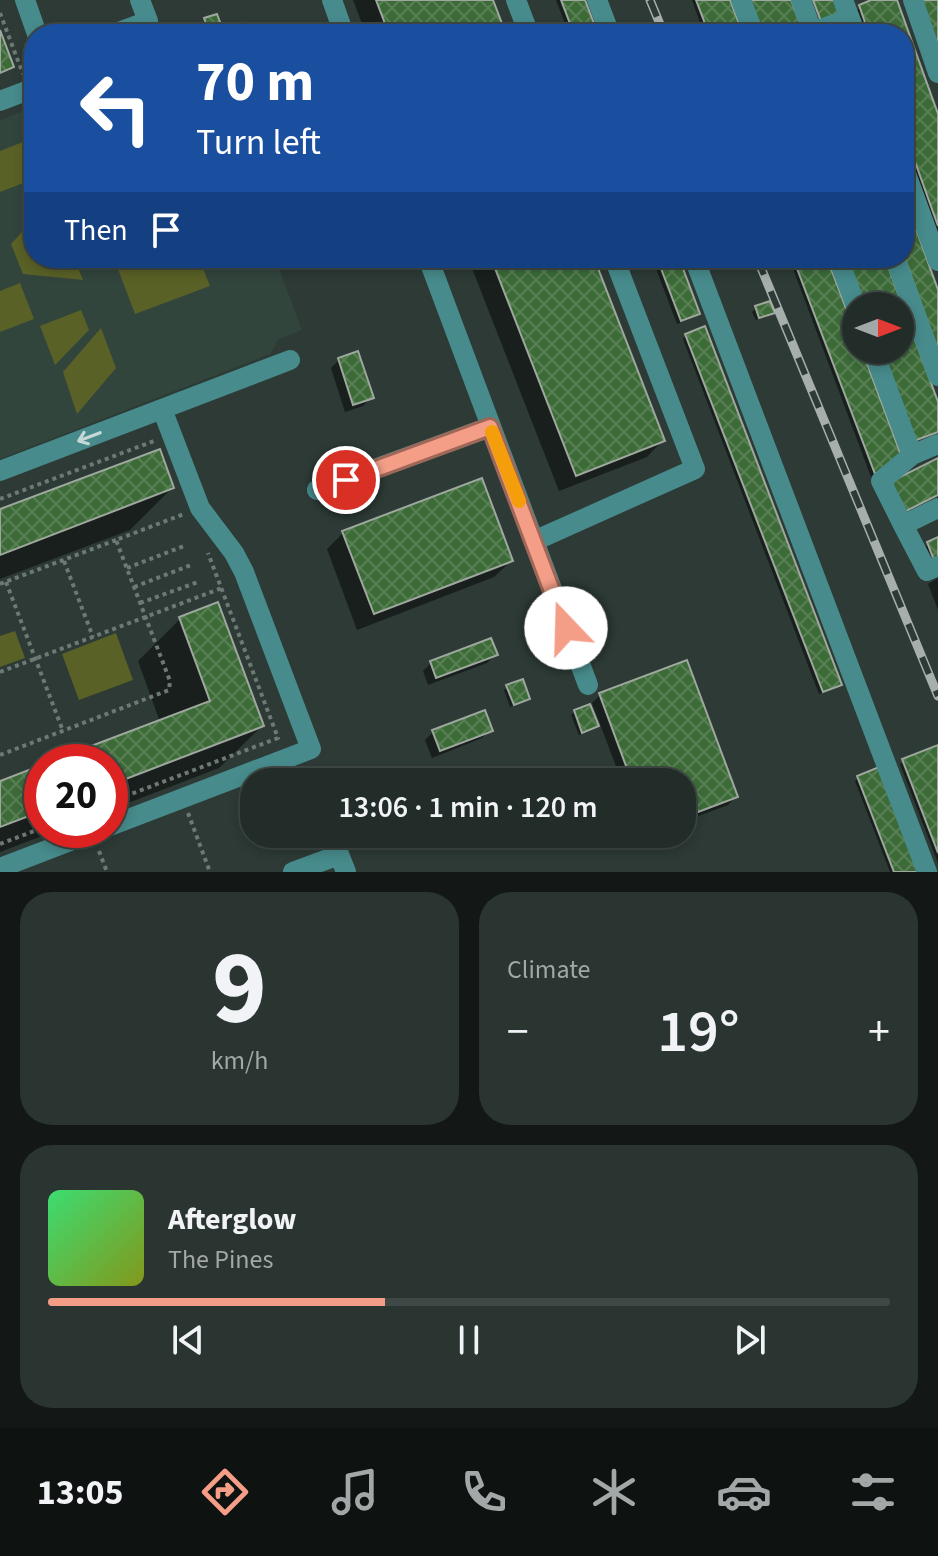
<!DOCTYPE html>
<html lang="en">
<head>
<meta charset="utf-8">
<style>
  :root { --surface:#222c28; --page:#2a3430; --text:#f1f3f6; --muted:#a2a7a8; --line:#3f4845; --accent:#f49e88 }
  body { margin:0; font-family:"Source Sans 3",sans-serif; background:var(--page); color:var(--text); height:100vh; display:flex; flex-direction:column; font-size:30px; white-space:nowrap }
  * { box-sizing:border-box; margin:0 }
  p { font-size:26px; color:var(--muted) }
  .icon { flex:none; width:44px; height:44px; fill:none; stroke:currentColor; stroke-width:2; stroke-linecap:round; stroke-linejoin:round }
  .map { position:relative; height:872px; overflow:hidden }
  .sheet { display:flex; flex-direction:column; gap:20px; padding:20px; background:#131816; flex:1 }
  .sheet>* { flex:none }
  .hud { position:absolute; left:24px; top:24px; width:890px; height:244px; border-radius:32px; box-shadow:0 4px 12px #0003,0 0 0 2px var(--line); background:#1a4fa0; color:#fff; overflow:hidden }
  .needle { width:52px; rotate:90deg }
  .tools { position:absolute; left:842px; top:292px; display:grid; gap:16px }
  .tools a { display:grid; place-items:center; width:72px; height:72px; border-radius:50%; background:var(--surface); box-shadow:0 4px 12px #0003,0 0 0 2px var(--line); font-size:40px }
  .speed { position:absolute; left:24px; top:744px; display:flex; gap:16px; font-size:40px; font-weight:700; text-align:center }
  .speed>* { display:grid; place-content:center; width:104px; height:104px; border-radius:50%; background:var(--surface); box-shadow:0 4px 12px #0003,0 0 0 2px var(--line); line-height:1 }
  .speed .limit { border:12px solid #d22; background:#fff; color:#111 }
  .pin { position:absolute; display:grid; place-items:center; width:68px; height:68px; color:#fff; margin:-34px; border:4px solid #fff; border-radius:50%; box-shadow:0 2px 8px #0007 }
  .me { position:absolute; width:88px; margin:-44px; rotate:339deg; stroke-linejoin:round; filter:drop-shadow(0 0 6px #0008) }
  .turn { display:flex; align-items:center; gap:28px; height:168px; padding:0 40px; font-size:36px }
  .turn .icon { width:104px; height:104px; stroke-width:2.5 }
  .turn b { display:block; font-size:56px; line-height:68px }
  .then { display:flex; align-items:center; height:76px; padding:0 40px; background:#0003; gap:16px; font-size:30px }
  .big { font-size:60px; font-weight:600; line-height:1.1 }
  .sheet .card { flex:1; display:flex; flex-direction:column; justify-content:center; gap:12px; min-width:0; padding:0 28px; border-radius:32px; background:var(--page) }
  .sheet .dial { align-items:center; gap:0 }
  .dial b { font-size:104px; line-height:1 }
  .song { display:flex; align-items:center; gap:24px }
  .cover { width:96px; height:96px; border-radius:12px; background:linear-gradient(135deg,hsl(140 70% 55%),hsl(70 70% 35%)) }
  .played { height:8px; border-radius:4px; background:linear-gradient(90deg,var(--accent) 40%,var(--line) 40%) }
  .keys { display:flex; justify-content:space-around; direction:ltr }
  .heat { display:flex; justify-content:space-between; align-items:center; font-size:44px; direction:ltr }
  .sheet .tiles { flex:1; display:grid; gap:20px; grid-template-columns:1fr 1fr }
  .card:last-child { grid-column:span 2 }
  .trip { position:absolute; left:240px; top:768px; width:456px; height:80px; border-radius:32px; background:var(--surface); box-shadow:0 4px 12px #0003,0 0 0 2px var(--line); font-weight:600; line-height:80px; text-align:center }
  .tab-bar { display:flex; height:128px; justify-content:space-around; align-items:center; background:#0e1210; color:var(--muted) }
  .tab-bar .icon { width:56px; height:56px }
  .tab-bar .active { color:var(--accent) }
  .tab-bar b { font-size:36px; color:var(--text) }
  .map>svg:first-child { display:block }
  .built { fill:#32453d }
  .green { fill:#5a6126 }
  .shadow { fill:#0007 }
  .building { fill:url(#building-cross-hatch); stroke:#9fa89e; stroke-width:2 }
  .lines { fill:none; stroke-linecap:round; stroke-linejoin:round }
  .path { stroke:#6d7974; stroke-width:4; stroke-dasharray:4 4; stroke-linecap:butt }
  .minor { stroke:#478b8c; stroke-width:20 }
  .rail-casing { stroke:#a6afac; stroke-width:9 }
  .rail { stroke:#2d3a35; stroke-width:6; stroke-dasharray:18; stroke-linecap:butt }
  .oneway { stroke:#c6d8d5 }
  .route-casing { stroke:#9f6758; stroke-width:20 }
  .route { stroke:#f49e88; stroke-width:14 }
  .slow { stroke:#f59e0b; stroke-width:14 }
</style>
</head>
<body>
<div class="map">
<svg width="938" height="872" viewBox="0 0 938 872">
  <defs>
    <pattern id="building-cross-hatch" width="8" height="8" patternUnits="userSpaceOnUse" patternTransform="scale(2)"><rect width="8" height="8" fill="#3c6b38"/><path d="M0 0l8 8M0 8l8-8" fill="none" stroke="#588054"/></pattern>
  </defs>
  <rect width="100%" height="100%" fill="#2d3a35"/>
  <path class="built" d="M34 107V258H275L302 330 279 339 270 354 0 459V120Z"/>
  <path class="green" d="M28 140 34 155V179L0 192V151Z
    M34 219V258H74L83 280 23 274 11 244Z
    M147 258H199L210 286 135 314 118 269Z
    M20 283 34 319 0 332V291Z
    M81 310 89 330 55 365 40 326Z
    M101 328 116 368 77 414 63 372Z
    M15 631 25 658 0 667V636Z
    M116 633 133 680 79 700 62 654Z"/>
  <path class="shadow" d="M353 0H491L504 34H366Z
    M556 0H583L595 34H569Z
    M692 0H728L741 34H704Z
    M877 0H895L938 120V238L904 143V34H865L856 10Z
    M206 20 222 33 243 34H200L197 28Z
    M468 258H592L663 440 647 457 559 491Z
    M652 258H677L698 314 694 317 677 324Z
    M789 258H825L856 340V350H860L898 466 871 477Z
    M756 308 772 312 756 320 752 312Z
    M686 335 840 684 836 688 819 694 683 339Z
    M339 360 371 397 363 406 345 412 331 368Z
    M172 488 130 530 0 579V511Z
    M343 533 511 561 494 577 357 630 327 549Z
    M938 539V558L931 562 924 547Z
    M938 578V610L928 584Z
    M180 619 262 726 219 768 110 810V762H55L160 722 138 661Z
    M490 640 495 655 487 663 428 685 423 671 431 663Z
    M508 687 528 698 510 707 504 690Z
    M600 695 736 797 728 805 682 822V782H622L592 703Z
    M575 712 596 726 579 735 571 715Z
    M490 730 482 738 432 758 425 740 433 732Z
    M938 747V863L900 764Z
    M42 767V830H58L0 852V783Z
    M858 778 918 872H890L855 781Z"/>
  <path class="building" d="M376 0H493L506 34H389Z
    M561 0H585L598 34H574Z
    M696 0H730L743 34H709Z
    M750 0H791L804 34H763Z
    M813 0H835L841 17 822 24Z
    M871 0H897L938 114V226L904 131V34H869L859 5Z
    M921 0H938V47Z
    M217 14 223 30 241 23 245 34H210L204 18Z
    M0 30 14 67 0 73Z
    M904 195 938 290V351L904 256Z
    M491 258H594L665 441 576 476Z
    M657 258H679L700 314 681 321Z
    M793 258H827L856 335V350H862L904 463 875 474Z
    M846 258H885L938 402V432L914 441 880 350H900V306H864Z
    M770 301 775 313 759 318 755 306Z
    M705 326 842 685 823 692 685 334Z
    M358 351 374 398 353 405 338 358Z
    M160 449 174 488 0 555V509Z
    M938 458V495L902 513 888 483Z
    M482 478 513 561 374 614 342 531Z
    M938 537V558L934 560 927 542Z
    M218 602 264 726 110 785V762H49L210 701 179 617Z
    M491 638 498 655 436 678 430 661Z
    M687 660 738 797 682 818V782H632L599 693Z
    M523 679 530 699 514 705 506 685Z
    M590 704 599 726 582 733 574 710Z
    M485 710 493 731 440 751 432 730Z
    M938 745V853L902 759Z
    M42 765V811L0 827V781Z
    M879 767 920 872H894L857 776Z"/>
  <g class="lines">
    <path class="path" d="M0 13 23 74
      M0 499 154 441
      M64 561 93 637
      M127 568 184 546
      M6 582 63 731
      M0 584 116 540
      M134 587 191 565
      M140 603 198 582
      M0 672 222 588
      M0 755 169 690 170 681 116 540 184 514
      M110 802 278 738 208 553
      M188 813 210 872
      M0 844 42 828
      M99 851 107 872"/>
    <path class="minor" d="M25 0 37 34
      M332 0 344 34
      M516 0 529 34
      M597 0 610 34
      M741 0 754 34
      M801 0 813 34
      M843 0 856 34
      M913 0 938 73
      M813 32 850 18
      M113 34 148 21 140 0
      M0 101 34 88
      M904 168 938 261
      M428 258 534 541 695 469 614 258
      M694 258 927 872
      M838 258 856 306
      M895 258 938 376
      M873 350 912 455 938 444
      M912 455 881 481 903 525 938 508
      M0 471 290 360
      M317 490 490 427
      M903 525 927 571 938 566
      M534 541 588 685
      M110 826 311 749 244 572 234 553 200 508 162 409
      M331 834 346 872
      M0 868 99 830
      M293 872 339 855"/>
    <g class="rail-casing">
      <path id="rail" d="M650 0 664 34
        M757 258 938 696"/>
    </g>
    <use href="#rail" class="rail"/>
  </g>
  <defs><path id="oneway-shaft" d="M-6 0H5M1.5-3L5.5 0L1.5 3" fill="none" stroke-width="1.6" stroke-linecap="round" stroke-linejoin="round" transform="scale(2)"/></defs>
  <use class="oneway" href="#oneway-shaft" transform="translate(89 437) rotate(159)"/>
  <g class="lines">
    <g class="route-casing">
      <path id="route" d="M346 480 490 427 566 628"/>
    </g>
    <use href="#route" class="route"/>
    <path class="slow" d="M492 432 519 501"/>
  </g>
</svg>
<div class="tools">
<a><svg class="needle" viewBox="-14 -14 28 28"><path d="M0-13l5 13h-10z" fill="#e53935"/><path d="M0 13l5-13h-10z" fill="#a2a7a8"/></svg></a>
</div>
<div class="speed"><div class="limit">20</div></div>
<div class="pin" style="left:346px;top:480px;background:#d93025"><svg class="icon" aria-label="arrive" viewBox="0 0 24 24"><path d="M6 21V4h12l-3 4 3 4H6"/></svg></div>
<svg class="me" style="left:566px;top:628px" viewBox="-20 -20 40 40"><circle r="19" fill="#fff"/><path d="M0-13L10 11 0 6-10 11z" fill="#f49e88"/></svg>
<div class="trip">13:06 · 1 min · 120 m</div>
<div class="hud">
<div class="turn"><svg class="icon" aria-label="left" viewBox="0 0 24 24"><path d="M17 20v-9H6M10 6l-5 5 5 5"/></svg><div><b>70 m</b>Turn left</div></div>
<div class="then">Then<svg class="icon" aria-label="arrive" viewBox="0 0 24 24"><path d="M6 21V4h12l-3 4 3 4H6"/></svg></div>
</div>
</div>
<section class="sheet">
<div class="tiles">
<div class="card dial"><b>9</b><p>km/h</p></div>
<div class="card"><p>Climate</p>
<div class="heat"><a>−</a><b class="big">19°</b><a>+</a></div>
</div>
<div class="card">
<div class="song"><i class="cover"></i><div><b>Afterglow</b><p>The Pines</p></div></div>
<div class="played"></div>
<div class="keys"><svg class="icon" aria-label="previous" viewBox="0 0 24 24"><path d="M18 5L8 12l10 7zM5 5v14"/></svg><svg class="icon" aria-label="pause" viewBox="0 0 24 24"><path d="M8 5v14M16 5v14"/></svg><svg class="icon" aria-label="next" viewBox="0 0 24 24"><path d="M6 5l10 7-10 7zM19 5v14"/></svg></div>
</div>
</div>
</section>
<nav class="tab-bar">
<b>13:05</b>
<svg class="icon active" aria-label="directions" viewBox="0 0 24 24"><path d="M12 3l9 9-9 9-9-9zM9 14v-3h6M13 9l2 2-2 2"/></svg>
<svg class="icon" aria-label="music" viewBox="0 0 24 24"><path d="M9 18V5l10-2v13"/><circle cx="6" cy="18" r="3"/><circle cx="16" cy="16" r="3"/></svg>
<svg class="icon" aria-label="phone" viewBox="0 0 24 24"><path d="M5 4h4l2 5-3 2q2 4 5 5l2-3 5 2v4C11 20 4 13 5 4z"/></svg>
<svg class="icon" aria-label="climate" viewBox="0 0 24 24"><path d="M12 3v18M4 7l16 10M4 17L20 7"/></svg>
<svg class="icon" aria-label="car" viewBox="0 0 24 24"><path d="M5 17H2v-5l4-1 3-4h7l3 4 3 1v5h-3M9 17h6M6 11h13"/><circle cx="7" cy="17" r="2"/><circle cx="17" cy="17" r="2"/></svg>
<svg class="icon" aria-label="filters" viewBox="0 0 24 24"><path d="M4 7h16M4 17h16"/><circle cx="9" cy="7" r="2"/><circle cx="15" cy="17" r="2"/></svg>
</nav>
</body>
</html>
